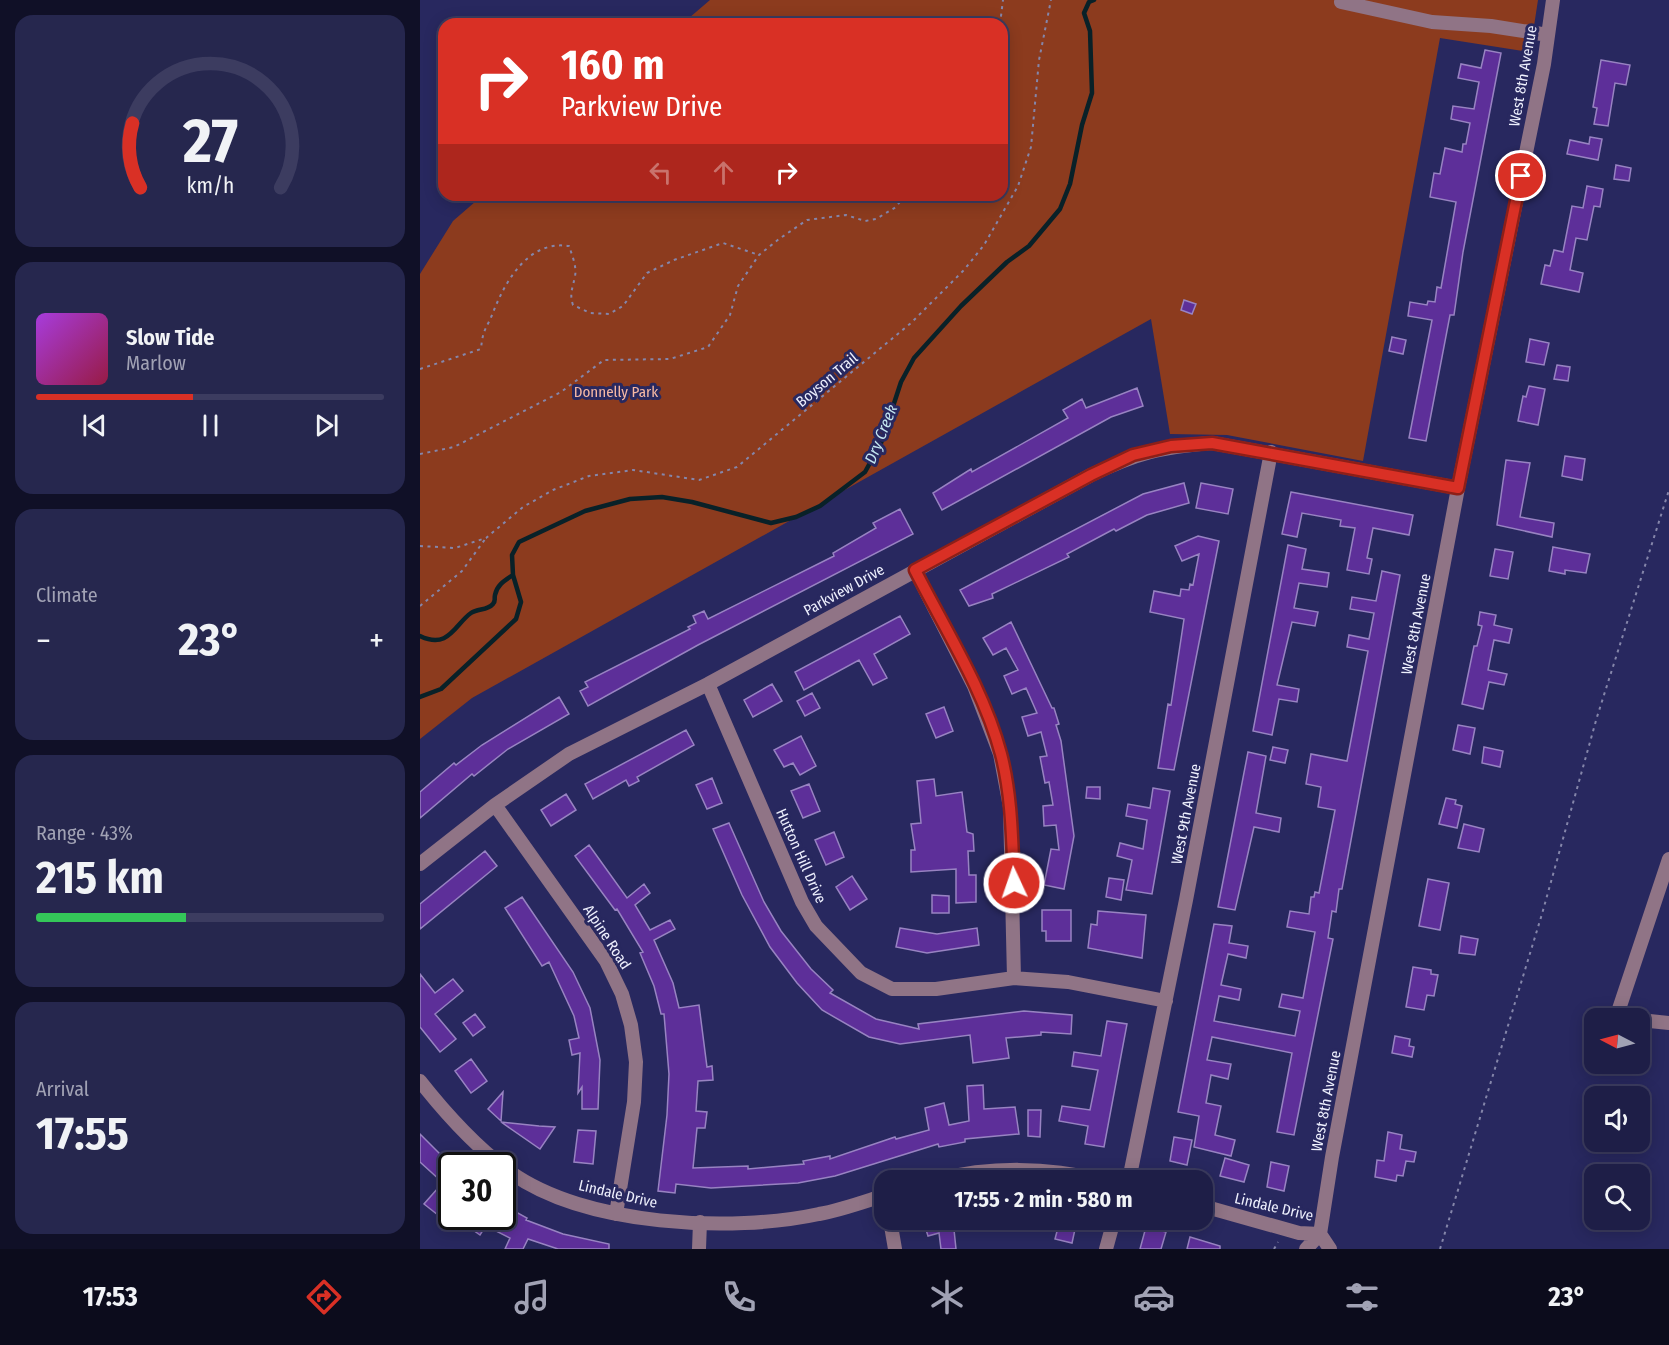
<!DOCTYPE html>
<html lang="en">
<head>
<meta charset="utf-8">
<style>
  :root { --surface:#1e1e47; --page:#26274e; --text:#f1f3f6; --muted:#a1a2b4; --line:#3c3c60; --accent:#d93025 }
  body { margin:0; font-family:"Fira Sans Condensed",sans-serif; background:var(--page); color:var(--text); height:100vh; display:flex; flex-direction:column; font-size:22px; white-space:nowrap }
  * { box-sizing:border-box; margin:0 }
  p { font-size:20px; color:var(--muted) }
  .icon { flex:none; width:33px; height:33px; fill:none; stroke:currentColor; stroke-width:2; stroke-linecap:round; stroke-linejoin:round }
  .map { position:relative; flex:1; overflow:hidden }
  .details { display:flex; flex-direction:column; gap:15px; padding:15px; background:#101027; width:420px }
  .details>* { flex:none }
  .guide { position:absolute; left:18px; top:18px; width:570px; height:183px; border-radius:18px; box-shadow:0 3px 15px #0003,0 0 0 2px var(--line); background:#d93025; color:#fff; overflow:hidden }
  .needle { width:39px; rotate:276deg }
  .buttons { position:absolute; left:1164px; top:1008px; display:grid; gap:12px }
  .buttons a { display:grid; place-items:center; width:66px; height:66px; border-radius:12px; background:var(--surface); box-shadow:0 3px 15px #0003,0 0 0 2px var(--line); font-size:30px }
  .speed { position:absolute; left:18px; top:1152px; display:flex; gap:12px; font-size:30px; font-weight:700; text-align:center }
  .speed>* { display:grid; place-content:center; width:78px; height:78px; border-radius:50%; background:var(--surface); box-shadow:0 3px 15px #0003,0 0 0 2px var(--line); line-height:1 }
  .speed .limit { border:3px solid #111; border-radius:9px; background:#fff; color:#111 }
  .pin { position:absolute; display:grid; place-items:center; width:51px; height:51px; color:#fff; margin:-26px; border:3px solid #fff; border-radius:50%; box-shadow:0 2px 6px #0007 }
  .me { position:absolute; width:66px; margin:-33px; rotate:357deg; stroke-linejoin:round; filter:drop-shadow(0 0 4px #0008) }
  .turn { display:flex; align-items:center; gap:21px; height:126px; padding:0 24px; font-size:27px }
  .turn .icon { width:78px; height:78px; stroke-width:2.5 }
  .turn b { display:block; font-size:42px; line-height:51px }
  .lanes { display:flex; align-items:center; height:57px; padding:0 24px; background:#0003; justify-content:center; gap:30px; direction:ltr }
  .lanes .off { opacity:.35 }
  .big { font-size:45px; font-weight:700; line-height:1.1 }
  .details .widget { flex:1; display:flex; flex-direction:column; justify-content:center; gap:9px; min-width:0; padding:0 21px; border-radius:18px; background:var(--page) }
  .details .dial { align-items:center; gap:0 }
  .dial svg { height:156px; overflow:visible; fill:none; stroke:var(--line); stroke-width:7; stroke-linecap:round; text-anchor:middle }
  .dial text { fill:var(--text); stroke:none }
  .song { display:flex; align-items:center; gap:18px }
  .cover { width:72px; height:72px; border-radius:9px; background:linear-gradient(135deg,hsl(280 70% 55%),hsl(340 70% 35%)) }
  .played { height:6px; border-radius:3px; background:linear-gradient(90deg,var(--accent) 45%,var(--line) 45%) }
  .keys { display:flex; justify-content:space-around; direction:ltr }
  .heat { display:flex; justify-content:space-between; align-items:center; font-size:33px; direction:ltr }
  .charge { height:9px; border-radius:4px; background:linear-gradient(90deg,#34c759 43%,var(--line) 0) }
  .trip { position:absolute; left:454px; top:1170px; width:339px; height:60px; border-radius:18px; background:var(--surface); box-shadow:0 3px 15px #0003,0 0 0 2px var(--line); font-weight:700; line-height:60px; text-align:center }
  .tab-bar { display:flex; height:96px; justify-content:space-around; align-items:center; background:#0c0c1c; color:var(--muted) }
  .tab-bar .icon { width:42px; height:42px }
  .tab-bar .active { color:var(--accent) }
  .tab-bar b { font-size:27px; color:var(--text) }
  main { display:flex; flex:1; min-height:0 }
  .map>svg:first-child { display:block }
  .green { fill:#8c3b1e }
  .lines { fill:none; stroke-linecap:round; stroke-linejoin:round }
  .stream { stroke:#092128; stroke-width:4.5 }
  .building { fill:#5d2f99; stroke:#9883c2; stroke-width:1.5 }
  .path { stroke:#8586aa; stroke-width:2; stroke-dasharray:3 4.5; stroke-linecap:butt }
  .minor { stroke:#907486; stroke-width:14 }
  .route-casing { stroke:#8d1f18; stroke-width:15 }
  .route { stroke:#d93025; stroke-width:10 }
  .labels { text-anchor:middle; dominant-baseline:central; stroke-width:6; stroke-linejoin:round; paint-order:stroke }
  .street-label { font-size:15px; fill:#edeffd; stroke:#28285f }
  .park-label { font-size:15px; fill:#f7b9a4; stroke:#28285f }
  .water-label { font-size:16px; font-style:italic; fill:#c3e5f0; stroke:#28285f }
</style>
</head>
<body>
<main>
<section class="details">
<div class="widget dial"><svg viewBox="0 0 100 80">
<path d="M14 69A42 42 0 1 1 86 69"/>
<path d="M14 69A42 42 0 0 1 10 36" stroke="#d93025"/>
<text x="50" y="56" font-size="32" font-weight="700">27</text>
<text x="50" y="72" font-size="11">km/h</text>
</svg></div>
<div class="widget">
<div class="song"><i class="cover"></i><div><b>Slow Tide</b><p>Marlow</p></div></div>
<div class="played"></div>
<div class="keys"><svg class="icon" aria-label="previous" viewBox="0 0 24 24"><path d="M18 5L8 12l10 7zM5 5v14"/></svg><svg class="icon" aria-label="pause" viewBox="0 0 24 24"><path d="M8 5v14M16 5v14"/></svg><svg class="icon" aria-label="next" viewBox="0 0 24 24"><path d="M6 5l10 7-10 7zM19 5v14"/></svg></div>
</div>
<div class="widget"><p>Climate</p>
<div class="heat"><a>−</a><b class="big">23°</b><a>+</a></div>
</div>
<div class="widget"><p>Range · 43%</p><b class="big">215 km</b><div class="charge"></div></div>
<div class="widget"><p>Arrival</p><b class="big">17:55</b></div>
</section>
<div class="map">
<svg width="1249" height="1249" viewBox="0 0 1249 1249">
  <rect width="100%" height="100%" fill="#28285f"/>
  <path class="green" d="M290 0H1118L1110 52 1020 38 943 461 807 435 750 434 731 319 52 698 0 739V274L33 221 63 195H582V24H262Z"/>
  <g class="lines">
    <path class="stream" d="M0 636C29 650 35 624 51 613 58 608 67 611 73 604 76 600 74 600 75 595 77 585 84 581 93 575
      M0 697 21 689 96 619 101 602 93 575 92 555 99 542 165 511 210 499 242 497 272 502 351 523 376 517 400 506 445 472 461 443 481 382 494 358 541 306 587 262 609 246 640 209 650 184 662 125 672 93 670 31 664 13 669 2 674 0"/>
  </g>
  <path class="building" d="M1065 50 1081 53 1043 252 1034 315H1030L1006 441 989 438 1012 320 988 316 990 302 1007 305 1008 301 1015 302 1017 287 1021 288 1036 202 1010 197 1014 173 1020 174 1025 148 1042 152 1043 144H1046L1050 123 1031 119 1033 106 1054 109 1059 82 1038 78 1041 64 1061 68Z
    M1181 60 1210 65 1206 85 1195 83 1188 126 1174 124 1177 108 1173 107Z
    M1170 137 1182 139 1178 160 1147 154 1150 140 1169 144Z
    M1196 165 1211 168 1209 181 1194 179Z
    M1167 186 1183 189 1180 207 1174 206 1167 240 1156 238 1150 270 1163 273 1159 292 1121 284 1125 265 1130 266 1134 250 1143 252 1152 206 1163 208Z
    M764 300 776 304 772 314 761 310Z
    M972 337 986 340 983 354 969 351Z
    M1110 339 1129 343 1124 365 1106 362Z
    M1137 365 1150 367 1148 381 1134 379Z
    M1109 386 1125 389 1118 425 1098 421 1103 396 1106 397Z
    M717 388 723 406 691 417 522 510 513 493 551 469 552 472 648 418 643 410 662 399 666 408Z
    M1145 456 1165 459 1162 480 1142 476Z
    M1086 460 1110 463 1100 517 1134 523 1132 537 1077 525Z
    M764 483 769 503 727 515 696 531 694 529 647 554 649 557 572 594 573 598 549 606 540 590 723 494Z
    M781 483 813 489 808 514 776 508Z
    M871 492 993 515 989 535 953 528 947 558 952 559 949 574 927 570 935 528 920 526 921 520 882 513 877 537 862 534Z
    M480 509 493 534 278 645 168 706 160 691 168 687 165 682 270 629 268 627 276 623 273 616 284 611 288 619 414 556 413 553 456 528 453 523Z
    M778 536 799 541 754 770 738 768 748 704 751 705 764 619 730 612 734 591 760 596 761 589 769 590 770 584 773 585 779 554 762 561 755 546Z
    M868 545 886 549 882 569 909 573 907 587 879 583 874 608 898 612 895 626 872 622 857 685 879 689 877 702 859 699 852 735 833 731Z
    M1133 547 1170 554 1166 573 1145 570V574L1129 571Z
    M1075 549 1093 552 1088 579 1070 576Z
    M962 571 980 575 922 889H919L916 912 912 911 908 938 913 939 874 1135 857 1132 872 1053 792 1037 787 1060 811 1064 808 1079 791 1075 786 1103 801 1106 795 1135 815 1140 811 1156 774 1147 779 1116 758 1112 794 924 812 926 809 943 828 946 826 958 808 954 801 985 821 989 819 1000 799 996 794 1021 875 1036 880 1011 859 1007 862 994 883 998 895 932 867 927 870 911 889 914 891 897H894L895 892 899 893 915 810 898 807 901 787 886 784 891 754 927 761 948 651 927 647 929 635 949 639 954 613 930 609 932 597 956 601Z
    M1060 612 1076 615 1074 625 1092 629 1089 643 1074 640 1068 670 1087 674 1084 685 1069 682 1063 709 1042 704 1054 646H1057L1062 626 1058 625Z
    M480 616 490 634 454 654 467 678 453 685 439 660 384 690 375 672Z
    M591 622 632 708H634L639 724 636 725 641 741 654 836 644 889 624 885 631 849 639 850 636 825 624 826 623 806 633 805 629 782 625 783 620 757 627 756 621 732 608 736 602 717 617 713 606 688 592 694 584 676 598 670 586 648 573 655 563 638Z
    M352 684 362 701 333 717 324 700Z
    M392 693 400 708 385 716 377 701Z
    M139 697 149 714 88 749 54 776 52 774 0 818V792L34 763 36 765 62 745Z
    M524 707 533 731 516 738 506 714Z
    M1038 725 1055 728 1050 754 1033 750Z
    M266 730 274 745 217 777 219 781 209 786 206 780 173 799 165 784Z
    M381 736 396 766 380 775 373 763 364 767 354 750Z
    M853 747 868 750 865 763 850 760Z
    M1064 747 1083 751 1080 767 1062 763Z
    M828 752 846 756 836 813 861 818 859 832 834 827 815 910 798 907Z
    M292 778 302 803 287 809 276 785Z
    M514 779 516 796 542 792 547 832 553 834 554 851H548L549 875H556V902L536 903V869L491 872V850H495L491 824 501 823 497 781Z
    M389 784 400 811 383 818 371 791Z
    M667 787H680V799L666 798Z
    M733 788 750 791 732 894 706 890 712 860 697 856 700 843 723 849 727 820 706 816 708 804 730 808Z
    M146 794 156 810 131 826 121 810Z
    M1026 798 1036 800 1035 804 1042 806 1037 828 1019 824Z
    M309 823 344 902 361 931 391 969 413 990 410 993 456 1019 499 1029 498 1024 604 1011 652 1015 651 1034 621 1032V1035L586 1038 589 1058 553 1063 550 1035 480 1044 449 1037 402 1010 377 983 350 947 322 895 293 829Z
    M1044 824 1064 829 1059 852 1038 848Z
    M414 832 424 857 406 865 395 840Z
    M169 845 207 898 224 884 230 893 215 905 230 930 250 920 255 929 234 940 253 983 259 1008 279 1005 287 1067 292 1066 293 1080 278 1081 276 1111 287 1112 285 1128H277L273 1168 328 1166V1169L384 1164 383 1161 410 1156V1159L475 1137 476 1139 509 1130 505 1108 524 1103 529 1125 549 1121 547 1086 563 1085 564 1109 595 1107 599 1134 545 1139V1142L519 1147 518 1144 415 1176 378 1183 291 1188 256 1184 255 1193 238 1191 247 1115 249 1074 244 1014H241L234 986 220 953 223 952 197 909 195 910 155 856Z
    M65 851 77 866 0 929V904Z
    M432 876 447 899 430 910 416 887Z
    M689 878 704 880 701 900 686 897Z
    M1008 879 1029 883 1020 930 999 926Z
    M512 895 529 896V913H512Z
    M102 897 153 972 170 1008 180 1060 178 1109H162V1087L158 1093 160 1053 152 1055 149 1040 159 1038 154 1016 129 962 122 966 85 908Z
    M622 910H651V941H626V931H622Z
    M678 911 726 915 722 958 668 948 671 924 677 925Z
    M480 928 517 934 557 928 559 945 507 953 476 947Z
    M1041 936 1058 939 1055 955 1039 953Z
    M993 967 1011 970V974L1018 975 1014 996 1007 995 1004 1010 986 1007Z
    M0 974 15 993 33 979 43 991 15 1014 36 1039 20 1052 0 1027Z
    M55 1014 65 1027 53 1036 43 1023Z
    M687 1021 707 1024 684 1147 665 1144 668 1126 639 1121 642 1106 670 1110 678 1070 652 1066 654 1052 681 1056Z
    M975 1036 990 1039 989 1046 994 1047 992 1057 972 1053Z
    M51 1059 67 1081 51 1093 35 1071Z
    M83 1092 81 1121 68 1109Z
    M608 1110H621L620 1137 608 1136Z
    M81 1122 119 1126 135 1127 120 1149Z
    M158 1130 176 1131 173 1164 154 1162Z
    M968 1132 982 1135 980 1149 996 1152 994 1162 986 1161 983 1176 977 1175 976 1181 955 1177 957 1160 964 1161Z
    M0 1134 32 1166V1191L0 1162Z
    M754 1137 772 1140 767 1165 750 1161Z
    M805 1158 829 1165 824 1182 800 1176Z
    M851 1162 869 1166 864 1191 847 1187Z
    M18 1188 31 1200 18 1215 4 1204Z
    M85 1206 107 1218 106 1220 143 1234 189 1244V1249H138L108 1239 103 1249H85L90 1238 72 1229 79 1216H82Z
    M52 1216H57L67 1224 60 1235 46 1225Z
    M503 1220H533L536 1249H521L519 1233 508 1236Z
    M640 1220H657L652 1243 635 1239Z
    M726 1227 746 1232 741 1249H720Z
    M770 1237 800 1246V1249H767Z"/>
  <g class="lines">
    <path class="path" d="M580 24 583 0
      M0 369 61 349C63 327 67 329 74 310 87 278 110 240 149 246 152 255 157 267 155 276 153 288 149 293 153 305L170 313 189 314 203 306 227 273 254 260 303 243 339 255
      M0 454 34 447 141 392 184 360 250 359 288 347 310 315 318 286 339 255 359 239 387 220 426 215 445 221 456 219 476 207 485 195
      M0 546 35 548 66 538 103 507 133 490 169 476 213 470 279 480 317 467 491 323 544 270 564 245 598 186 611 147 619 60 631 0
      M0 606 42 571 66 538
      M854 1249 858 1242
      M1020 1249 1122 914 1177 717 1249 490"/>
    <path class="minor" d="M921 2 1012 22 1071 26 1128 35
      M495 570 554 686 580 754 590 807 594 978
      M288 684 382 902 396 926 441 973 472 989H516L594 978 648 982 746 1001
      M75 805 186 961 202 994 211 1025 216 1062 214 1102 196 1214
      M0 864 75 805 149 754 288 684 671 475C717 453 741 447 792 443L1038 488
      M1203 1018H1196L1249 859
      M1220 1020 1249 1023
      M0 1081C26 1114 56 1147 90 1172 165 1226 312 1233 399 1214 421 1210 443 1202 465 1195
      M517 1180C569 1166 629 1167 680 1180
      M709 1180 766 900 851 452
      M783 1206 879 1233 900 1234
      M470 1220 475 1249
      M900 1234 910 1249
      M279 1249 280 1222
      M686 1249 694 1220
      M886 1249 900 1234 912 1157 1038 488 1124 64 1133 0"/>
  </g>
  <g class="lines">
    <g class="route-casing">
      <path id="route" d="M594 883C592 840 592 796 581 754 564 690 525 629 495 570L671 475 713 455 751 446 792 443 1038 488 1101 176"/>
    </g>
    <use href="#route" class="route"/>
  </g>
  <g class="labels">
    <g class="street-label">
      <text transform="translate(1103 76) rotate(-80)">West 8th Avenue</text>
      <text transform="translate(407 380) rotate(-40)">Boyson Trail</text>
      <text transform="translate(424 590) rotate(-29)">Parkview Drive</text>
      <text transform="translate(996 624) rotate(-79)">West 8th Avenue</text>
      <text transform="translate(766 814) rotate(-79)">West 9th Avenue</text>
      <text transform="translate(381 856) rotate(66)">Hutton Hill Drive</text>
      <text transform="translate(187 937) rotate(57)">Alpine Road</text>
      <text transform="translate(906 1101) rotate(-79)">West 8th Avenue</text>
      <text transform="translate(198 1194) rotate(13)">Lindale Drive</text>
      <text transform="translate(854 1207) rotate(13)">Lindale Drive</text>
    </g>
    <g class="park-label">
      <text x="196" y="392">Donnelly Park</text>
    </g>
    <g class="water-label">
      <text transform="translate(461 434) rotate(-68)">Dry Creek</text>
    </g>
  </g>
</svg>
<div class="buttons">
<a><svg class="needle" viewBox="-14 -14 28 28"><path d="M0-13l5 13h-10z" fill="#e53935"/><path d="M0 13l5-13h-10z" fill="#a1a2b4"/></svg></a>
<a><svg class="icon" aria-label="sound" viewBox="0 0 24 24"><path d="M4 9h4l5-4v14l-5-4H4zM17 9q2 3 0 6"/></svg></a>
<a><svg class="icon" aria-label="search" viewBox="0 0 24 24"><circle cx="10" cy="10" r="6"/><path d="M15 15l6 6"/></svg></a>
</div>
<div class="speed"><div class="limit">30</div></div>
<div class="pin" style="left:1101px;top:176px;background:#d93025"><svg class="icon" aria-label="arrive" viewBox="0 0 24 24"><path d="M6 21V4h12l-3 4 3 4H6"/></svg></div>
<svg class="me" style="left:594px;top:883px" viewBox="-20 -20 40 40"><circle r="17" fill="#d93025" stroke="#fff" stroke-width="3"/><path d="M0-11L8 9 0 5-8 9z" fill="#fff"/></svg>
<div class="trip">17:55 · 2 min · 580 m</div>
<div class="guide">
<div class="turn"><svg class="icon" aria-label="right" viewBox="0 0 24 24"><path d="M7 20v-9h11M14 6l5 5-5 5"/></svg><div><b>160 m</b>Parkview Drive</div></div>
<div class="lanes"><svg class="icon off" aria-label="left" viewBox="0 0 24 24"><path d="M17 20v-9H6M10 6l-5 5 5 5"/></svg><svg class="icon off" aria-label="ahead" viewBox="0 0 24 24"><path d="M12 20V5M6 11l6-6 6 6"/></svg><svg class="icon" aria-label="right" viewBox="0 0 24 24"><path d="M7 20v-9h11M14 6l5 5-5 5"/></svg></div>
</div>
</div>
</main>
<nav class="tab-bar">
<b>17:53</b>
<svg class="icon active" aria-label="directions" viewBox="0 0 24 24"><path d="M12 3l9 9-9 9-9-9zM9 14v-3h6M13 9l2 2-2 2"/></svg>
<svg class="icon" aria-label="music" viewBox="0 0 24 24"><path d="M9 18V5l10-2v13"/><circle cx="6" cy="18" r="3"/><circle cx="16" cy="16" r="3"/></svg>
<svg class="icon" aria-label="phone" viewBox="0 0 24 24"><path d="M5 4h4l2 5-3 2q2 4 5 5l2-3 5 2v4C11 20 4 13 5 4z"/></svg>
<svg class="icon" aria-label="climate" viewBox="0 0 24 24"><path d="M12 3v18M4 7l16 10M4 17L20 7"/></svg>
<svg class="icon" aria-label="car" viewBox="0 0 24 24"><path d="M5 17H2v-5l4-1 3-4h7l3 4 3 1v5h-3M9 17h6M6 11h13"/><circle cx="7" cy="17" r="2"/><circle cx="17" cy="17" r="2"/></svg>
<svg class="icon" aria-label="filters" viewBox="0 0 24 24"><path d="M4 7h16M4 17h16"/><circle cx="9" cy="7" r="2"/><circle cx="15" cy="17" r="2"/></svg>
<b>23°</b>
</nav>
</body>
</html>
